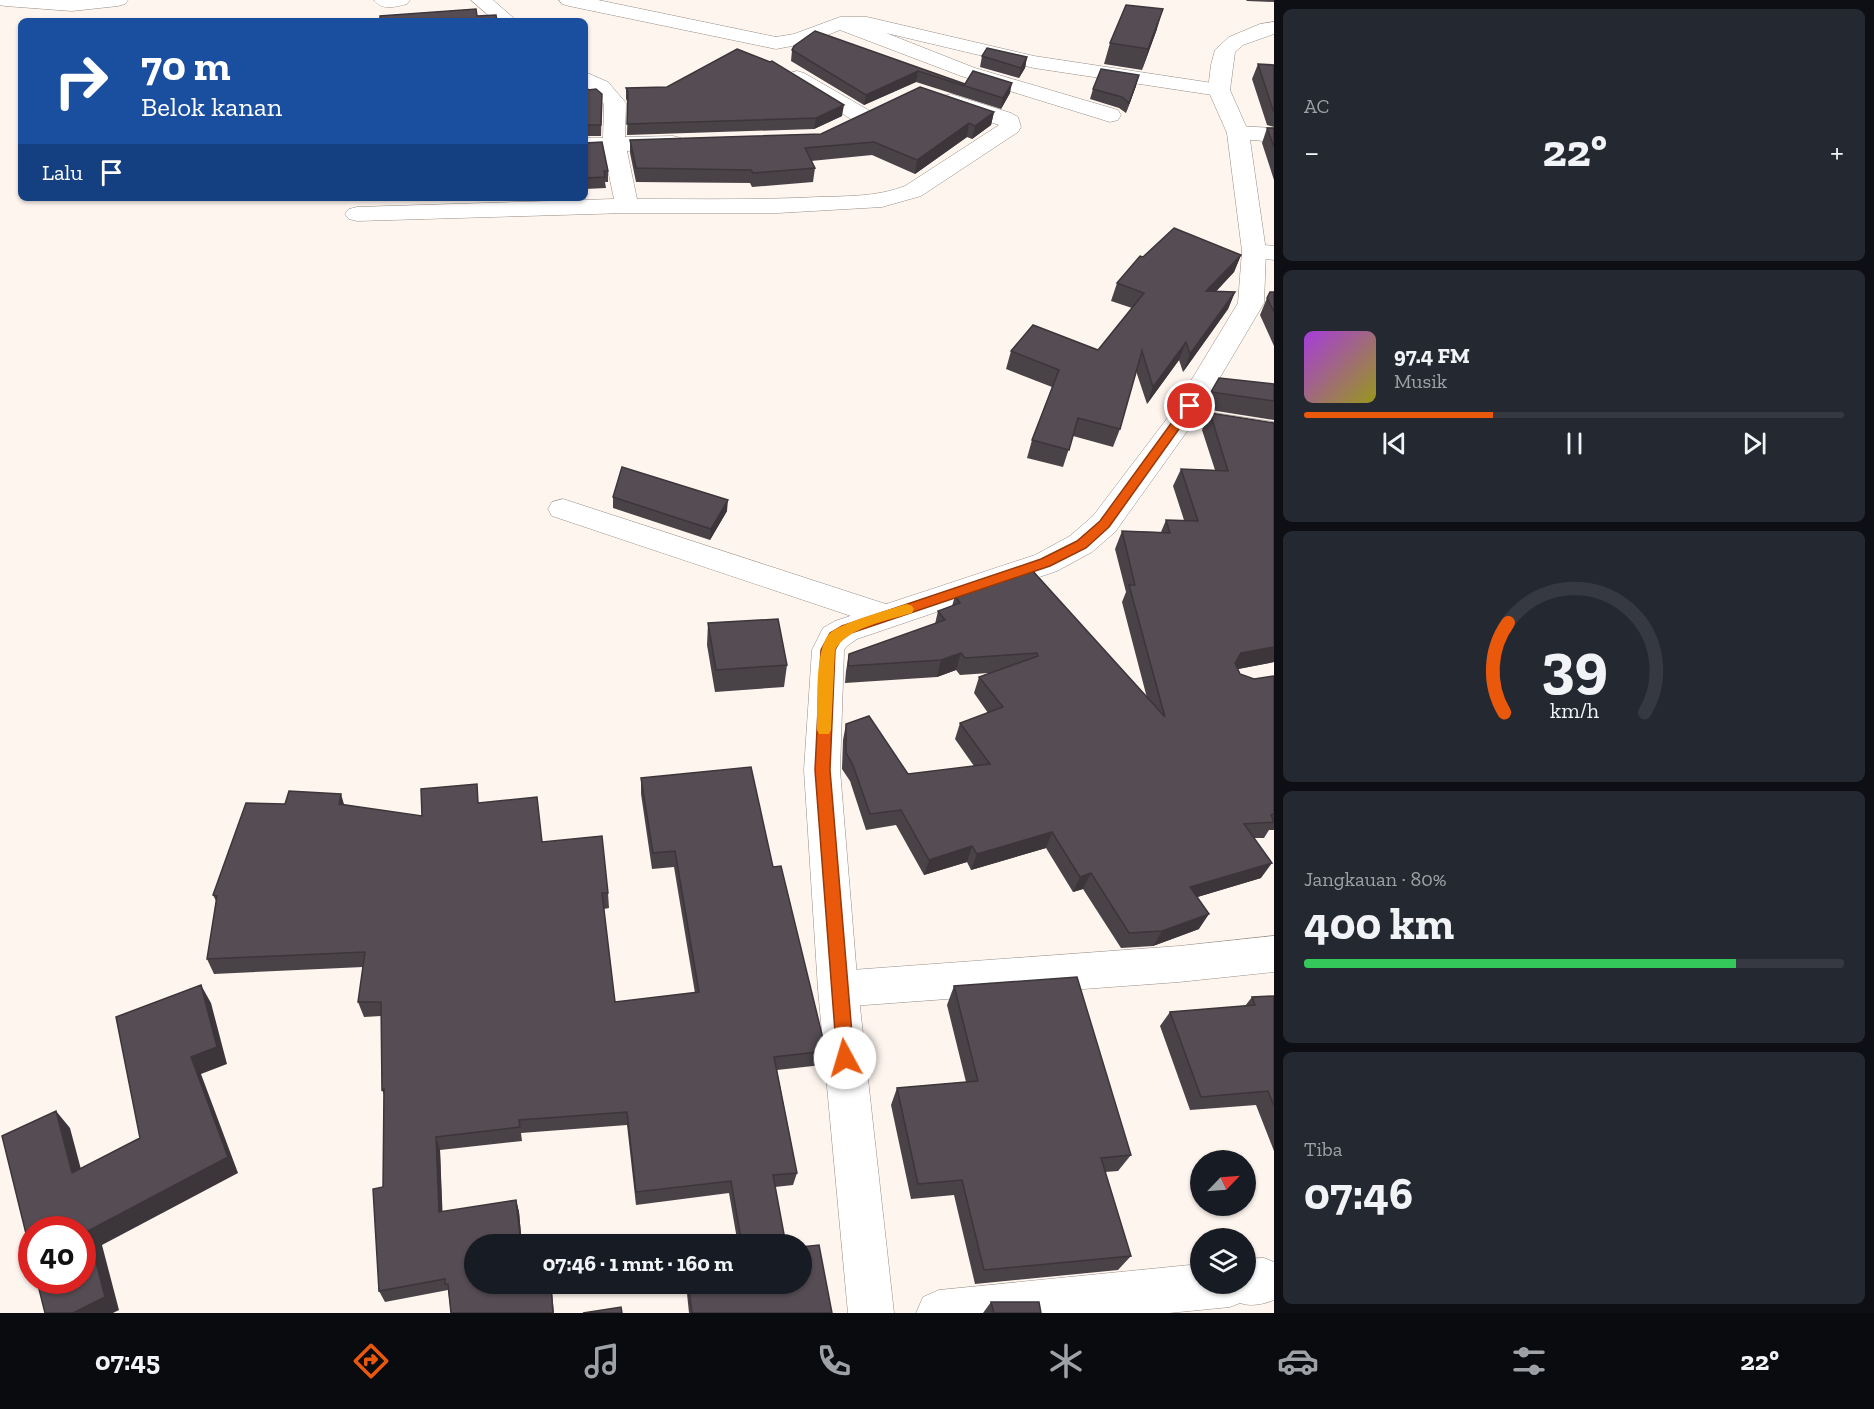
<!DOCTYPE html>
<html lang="id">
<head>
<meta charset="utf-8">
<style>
  :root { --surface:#171b24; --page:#242831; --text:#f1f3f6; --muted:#9ea1a6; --line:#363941; --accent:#ea580c }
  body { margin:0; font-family:"Zilla Slab",serif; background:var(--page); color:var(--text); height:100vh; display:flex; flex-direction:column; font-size:22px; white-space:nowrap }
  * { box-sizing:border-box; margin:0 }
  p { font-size:20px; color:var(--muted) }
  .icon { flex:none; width:33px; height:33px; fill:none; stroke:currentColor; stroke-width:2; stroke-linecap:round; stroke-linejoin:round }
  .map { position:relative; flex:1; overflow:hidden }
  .drawer { display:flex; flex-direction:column; gap:9px; padding:9px; background:#0d0f14; width:600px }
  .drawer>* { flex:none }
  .top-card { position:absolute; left:18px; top:18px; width:570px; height:183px; border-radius:9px; box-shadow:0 2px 4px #0004; background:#1a4fa0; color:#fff; overflow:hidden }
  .needle { width:39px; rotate:65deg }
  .controls { position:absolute; left:1190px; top:1150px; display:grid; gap:12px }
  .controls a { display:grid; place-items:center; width:66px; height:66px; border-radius:50%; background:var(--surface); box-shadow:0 2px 4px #0004; font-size:30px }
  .speed { position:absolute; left:18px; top:1216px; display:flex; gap:12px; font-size:30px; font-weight:700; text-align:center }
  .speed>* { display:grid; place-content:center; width:78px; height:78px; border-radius:50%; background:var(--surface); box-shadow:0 2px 4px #0004; line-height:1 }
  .speed .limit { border:9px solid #d22; background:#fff; color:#111 }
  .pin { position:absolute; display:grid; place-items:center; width:51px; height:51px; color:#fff; margin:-26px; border:3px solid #fff; border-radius:50%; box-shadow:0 2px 6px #0007 }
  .me { position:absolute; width:66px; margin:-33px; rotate:354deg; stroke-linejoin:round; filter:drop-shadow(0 0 4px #0008) }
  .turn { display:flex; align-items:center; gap:21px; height:126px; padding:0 24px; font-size:27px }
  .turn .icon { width:78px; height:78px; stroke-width:2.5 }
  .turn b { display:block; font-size:42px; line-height:51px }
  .then { display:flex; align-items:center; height:57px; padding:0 24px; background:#0003; gap:12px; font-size:22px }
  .big { font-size:45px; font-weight:800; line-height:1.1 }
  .drawer .card { flex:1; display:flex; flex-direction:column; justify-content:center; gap:9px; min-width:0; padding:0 21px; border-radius:9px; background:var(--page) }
  .drawer .dial { align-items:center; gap:0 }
  .dial svg { height:156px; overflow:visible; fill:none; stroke:var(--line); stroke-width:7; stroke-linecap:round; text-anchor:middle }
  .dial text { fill:var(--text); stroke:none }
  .song { display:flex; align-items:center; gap:18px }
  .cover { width:72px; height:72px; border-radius:9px; background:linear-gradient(135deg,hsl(280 70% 55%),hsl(60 70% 35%)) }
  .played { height:6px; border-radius:3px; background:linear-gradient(90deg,var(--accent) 35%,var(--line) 35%) }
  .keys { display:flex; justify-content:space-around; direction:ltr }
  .heat { display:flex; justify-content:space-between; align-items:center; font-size:33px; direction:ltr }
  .charge { height:9px; border-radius:4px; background:linear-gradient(90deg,#34c759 80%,var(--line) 0) }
  .trip { position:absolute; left:464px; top:1234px; width:348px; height:60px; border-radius:30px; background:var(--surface); box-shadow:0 2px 4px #0004; font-weight:800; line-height:60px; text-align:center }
  .menu { display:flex; height:96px; justify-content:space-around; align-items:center; background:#090b0e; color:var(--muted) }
  .menu .icon { width:42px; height:42px }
  .menu .selected { color:var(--accent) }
  .menu b { font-size:27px; color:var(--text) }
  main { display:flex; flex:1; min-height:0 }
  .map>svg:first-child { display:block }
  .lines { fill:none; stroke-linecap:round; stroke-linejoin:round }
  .minor-casing { stroke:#968c85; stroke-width:1 }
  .tertiary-casing { stroke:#968c85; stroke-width:1 }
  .minor { fill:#fff; fill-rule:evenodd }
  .tertiary { fill:#fff; fill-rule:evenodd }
  .wall { fill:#494247 }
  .shaded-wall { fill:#3c363a }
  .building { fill:#554d53; stroke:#3c363a; stroke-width:1.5 }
  .route { fill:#ea580c; stroke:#983908; stroke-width:1.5 }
  .slow { fill:#f59e0b }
</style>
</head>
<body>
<main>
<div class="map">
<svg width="1274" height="1313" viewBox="0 0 1274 1313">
  <rect width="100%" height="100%" fill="#fef5ef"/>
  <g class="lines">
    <g class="minor-casing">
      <path id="minor" d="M0 0H128L125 4 118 6 72 11 5 6 0 5Z
        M374 0H410L407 4C395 7 382 11 374 0Z
        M471 0H493L517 21H495Z
        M559 0H598L776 37 794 34 840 17H867L1034 56 1219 84 1227 85 1230 90 1227 95 1219 96 1034 68 886 33 975 68 1118 110 1121 115 1118 120 1110 122 961 76 840 30 808 43 776 49 569 6 562 4Z
        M797 71 804 73 870 111 873 116 870 121 862 123 854 121 790 81 786 77 790 73Z
        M585 72 608 82 626 103 625 137 673 136 681 138 684 143 681 148 627 151 637 199C698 199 758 200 818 197 847 196 877 197 905 186L999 125 943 106 940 101 943 96 951 94 1011 113 1018 117 1021 127 1018 132 921 196 882 207 778 213H627L357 221 349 219 345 214 349 209 357 207 614 199 604 151 585 152V138H603L604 104 585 87Z
        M1238 126 1274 128V142L1230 138 1227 133 1230 128Z
        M1254 244 1274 246V260L1245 256 1242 251 1245 246Z
        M1183 408 1274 422V440L1173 423 1169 417 1173 411Z
        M563 499 898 608 903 616 898 624 887 628 552 516 548 509 552 502Z
        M1274 936V972L1179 982 838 1007 824 1002 818 989 824 976 838 971 1179 946Z
        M1264 1258 1274 1262V1300C1264 1304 1251 1307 1240 1303L1230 1307 1169 1313H916L923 1297 939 1290 1200 1264V1284H1245V1259Z"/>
    </g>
    <g class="tertiary-casing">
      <path id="tertiary" d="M1274 22V34L1243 45 1235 52 1230 90 1249 133 1266 251 1264 303 1193 423 1115 532 1092 552 1057 571 857 639 847 646 844 650 840 770 858 989 894 1313H848L818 989 804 770 812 650 823 628 835 621 1035 555 1070 536 1093 516 1172 412 1238 303 1242 251 1227 133 1208 90 1211 65 1215 50 1229 37 1260 24Z"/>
    </g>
    <use href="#minor" class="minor"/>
    <use href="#tertiary" class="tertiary"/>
  </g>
  <path class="wall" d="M1246 0H1274V2L1247 1Z
    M1157 29 1142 70 1104 64 1110 43Z
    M815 31 965 84 1010 93 1001 109 916 82 864 105 791 61 792 50Z
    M982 56 1027 57 1025 68 1019 78 980 67Z
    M1258 64 1274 65V127L1267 125 1252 79Z
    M585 80 588 90 602 94 601 136H585Z
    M1136 86 1126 113 1119 108 1090 99 1093 89Z
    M626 88 842 116 814 129 627 135 628 103 626 99Z
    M994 112 991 125 972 139 967 137 915 174 872 155 811 161 815 168 813 182 752 187 750 183 636 182 630 153V140L821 134Z
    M1267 128H1274V180L1262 143Z
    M585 143 608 171V182H605L606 188 585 189Z
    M353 198H376L353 199Z
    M1241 255 1234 272 1216 291 1235 292 1228 309 1183 372 1179 360 1147 404 1136 371 1120 429 1113 447 1073 436 1063 467 1027 458 1032 440 1052 387 1006 369 1011 351 1098 350 1132 308 1111 301 1117 283 1143 257Z
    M1274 292V346L1260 315 1267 298Z
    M1274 384V420L1204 409 1211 392Z
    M1210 413 1274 423V662L1238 669 1240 674 1254 679 1274 676V830H1269L1264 838H1254L1261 878 1197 897 1199 929 1153 946 1121 948 1083 889 1073 892 1046 848 971 870 967 862 924 875 896 825 866 830 850 781 842 769 843 740 846 724 908 774 974 766 955 739 960 723 988 713 974 693 979 677 989 673 960 675 956 670 937 677 845 683 846 671 849 654 935 624 938 611 952 606 955 596 1147 698 1122 602 1126 592 1115 549 1122 531 1161 532 1166 520H1184L1173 486 1181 469 1215 470 1202 430Z
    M613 497 727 511 710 540 613 508Z
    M708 623 787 665 784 687 715 692 707 645Z
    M641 778 773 867 826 1051 822 1065 777 1070 797 1173 793 1185 775 1187 786 1245H738L729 1193 636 1205 627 1125 521 1133 522 1141 440 1150 442 1212 516 1200 519 1212 522 1245H474V1284H551L554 1313H451L448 1290 385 1302 379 1291 383 1187 384 1095 382 1090 381 1016 364 1017 358 1002 363 967 214 974 207 959 216 901 213 895 285 804 422 816 479 803 542 842 608 893 609 908 604 909 615 1002 695 993 674 867 652 869 641 794Z
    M954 986 1131 1155 1118 1171 1105 1172 1131 1256 1118 1270 975 1284 954 1195 911 1199 891 1105 897 1088 966 1082 947 1005Z
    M1274 996V1151L1256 1105 1190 1110 1160 1026 1170 1012 1245 1006 1252 997Z
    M686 1284H801L832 1313H689Z
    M991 1302 1041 1313H983Z"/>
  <path class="shaded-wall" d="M1163 9 1157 29 1142 70 1148 49Z
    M1027 57 1025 68 1019 78 1021 68Z
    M918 71 916 82 864 105 866 95Z
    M1139 75 1136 86 1126 113 1129 103Z
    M1012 83 1010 93 1001 109 1003 98Z
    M844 105 842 116 814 129 816 118Z
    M994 112 991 125 972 139 975 126Z
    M969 123 967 137 915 174 917 160Z
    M1241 255 1234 272 1200 309 1206 291Z
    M1235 292 1228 309 1183 372 1190 354Z
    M1186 342 1179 360 1147 404 1153 387Z
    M728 500 727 511 710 540 711 529Z
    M1274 647V662L1233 670 1235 663 1241 653Z
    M961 653 956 670 937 677 941 660Z
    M341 794 346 811 339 804Z
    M1052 832 1046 848 971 870 977 854Z
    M972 846 967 862 924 875 929 860Z
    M1272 863 1261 878 1181 902 1190 887Z
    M1091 873 1083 889 1073 892 1080 877Z
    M1209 914 1199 929 1153 946 1162 931Z
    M201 985 211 1003 227 1064 201 1074 238 1173 102 1245 119 1310 113 1313H73L88 1231 191 1057Z
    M56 1111 70 1128 86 1188 72 1173Z
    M436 1137 440 1150 443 1224 439 1212Z
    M516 1200 519 1212 522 1245H521Z"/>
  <path class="building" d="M1126 5 1163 9 1148 49 1110 43Z
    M476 9 477 16 496 15 497 21H380V16Z
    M815 31 965 84 973 71 1012 83 1003 98 918 71 866 95 792 50 794 46Z
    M987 48 1027 57 1021 68 982 56Z
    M737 49 770 62 772 61 844 105 816 118 627 124 628 92 626 88 667 87Z
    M1258 64 1274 65V111L1273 110Z
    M1101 69 1139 75 1129 103 1122 97 1093 89Z
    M585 80 588 90 596 89 602 94 601 125H585Z
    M920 87 994 112 975 126 969 123 917 160 874 142 805 148 815 168 753 173 751 170 636 168 630 140 821 134Z
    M1267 128H1274V147Z
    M602 142 608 171H604L605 177 585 178V143Z
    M1174 228 1241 255 1206 291 1235 292 1190 354 1186 342 1153 387 1142 351 1120 429 1078 418 1069 450 1032 440 1059 370 1011 351 1033 325 1098 350 1144 293 1117 283 1140 256 1143 257Z
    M1270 292H1274V312L1267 298Z
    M1219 378 1274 384V401L1211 392Z
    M1210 413 1274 423V647L1241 653 1235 663 1240 674 1254 679 1274 676V814L1271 815 1274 822 1244 824 1272 863 1190 887 1209 914 1162 931 1129 933 1091 873 1080 877 1052 832 977 854 972 846 929 860 901 810 870 814 853 765 846 753V724L869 716 908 774 990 764 960 723 1003 707 979 677 1038 656 1037 653 965 658 961 653 941 660 848 666 849 654 945 620 938 611 960 603 955 596 1030 568 1165 717 1129 585H1135L1122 531 1170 533 1166 520 1198 521 1181 469 1228 471Z
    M622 467 728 500 711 529 613 497Z
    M778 619 787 665 716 670 708 623Z
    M751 767 773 867 781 866 826 1051 774 1057 797 1173 773 1175 786 1245H742L731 1181 636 1192 627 1112 519 1120 520 1127 436 1137 439 1212 516 1200 521 1245H474V1284H551L553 1313H451L448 1284H445V1279L379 1291 373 1189 383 1187 384 1089 382 1090 381 1002H358L365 952 207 959 217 896 213 895 246 803 285 804 289 791 341 794 339 804 422 816 421 789 477 784 478 803 537 797 542 842 602 836 608 893H602L615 1002 699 992 675 851 653 853 641 778Z
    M1077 977 1131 1155 1101 1158 1131 1256 984 1270 962 1180 918 1184 897 1088 978 1081 954 986Z
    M201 985 217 1047 191 1057 228 1157 88 1231 105 1297 73 1313H45L37 1281H82V1230H32V1258L2 1136 56 1111 72 1173 140 1138 116 1017Z
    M1274 996V1106L1268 1091 1201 1097 1170 1012 1255 1005 1252 997Z
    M819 1245 832 1313H692L688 1284H801V1247Z
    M991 1302H1039L1041 1313H994Z
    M621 1307 622 1313H583Z"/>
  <path class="route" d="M1190 402 1194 403V408L1109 527 1086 548 1050 566 851 633 840 641 835 650 830 770 854 1058 851 1064 845 1067 839 1064 837 1058 815 770 821 650 830 633 842 626 1041 559 1077 541 1100 521 1186 403Z"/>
  <path class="slow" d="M907 604 912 606 914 609 912 613C889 620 846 628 835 650L831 730 829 734H819L817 730C818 706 814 652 829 634 839 623 891 609 907 604Z"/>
</svg>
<div class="controls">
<a><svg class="needle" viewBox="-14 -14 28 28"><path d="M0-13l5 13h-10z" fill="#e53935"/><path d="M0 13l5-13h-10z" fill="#9ea1a6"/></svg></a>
<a><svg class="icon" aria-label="layers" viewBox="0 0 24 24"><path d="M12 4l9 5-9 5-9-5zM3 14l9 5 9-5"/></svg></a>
</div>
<div class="speed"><div class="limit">40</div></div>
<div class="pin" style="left:1190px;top:406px;background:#d93025"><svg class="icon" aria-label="arrive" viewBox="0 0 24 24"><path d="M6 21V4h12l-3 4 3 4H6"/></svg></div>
<svg class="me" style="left:845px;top:1058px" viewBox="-20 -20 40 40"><circle r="19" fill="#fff"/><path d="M0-13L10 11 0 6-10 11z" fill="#ea580c"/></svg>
<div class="trip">07:46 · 1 mnt · 160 m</div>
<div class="top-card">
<div class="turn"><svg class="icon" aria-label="right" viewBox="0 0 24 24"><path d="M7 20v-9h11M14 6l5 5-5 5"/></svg><div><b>70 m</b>Belok kanan</div></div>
<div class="then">Lalu<svg class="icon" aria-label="arrive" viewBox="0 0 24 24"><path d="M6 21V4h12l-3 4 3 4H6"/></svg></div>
</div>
</div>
<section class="drawer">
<div class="card"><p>AC</p>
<div class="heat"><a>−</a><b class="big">22°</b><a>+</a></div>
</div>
<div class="card">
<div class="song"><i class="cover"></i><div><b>97.4 FM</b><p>Musik</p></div></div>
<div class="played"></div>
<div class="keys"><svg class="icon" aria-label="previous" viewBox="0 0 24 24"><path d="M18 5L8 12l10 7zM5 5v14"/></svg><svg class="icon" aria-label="pause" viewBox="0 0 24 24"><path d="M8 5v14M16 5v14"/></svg><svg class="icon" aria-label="next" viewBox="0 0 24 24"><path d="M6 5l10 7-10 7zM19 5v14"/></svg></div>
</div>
<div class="card dial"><svg viewBox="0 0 100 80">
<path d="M14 69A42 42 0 1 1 86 69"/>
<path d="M14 69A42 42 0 0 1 16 23" stroke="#ea580c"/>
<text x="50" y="56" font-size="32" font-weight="700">39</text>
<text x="50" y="72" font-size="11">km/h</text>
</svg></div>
<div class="card"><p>Jangkauan · 80%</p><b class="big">400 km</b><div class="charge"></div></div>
<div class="card"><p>Tiba</p><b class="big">07:46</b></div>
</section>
</main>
<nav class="menu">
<b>07:45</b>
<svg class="icon selected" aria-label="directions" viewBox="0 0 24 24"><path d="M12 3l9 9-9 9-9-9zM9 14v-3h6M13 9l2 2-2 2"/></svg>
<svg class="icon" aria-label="music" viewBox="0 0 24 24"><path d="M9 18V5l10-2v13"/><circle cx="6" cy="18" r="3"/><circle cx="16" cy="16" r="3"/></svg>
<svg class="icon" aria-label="phone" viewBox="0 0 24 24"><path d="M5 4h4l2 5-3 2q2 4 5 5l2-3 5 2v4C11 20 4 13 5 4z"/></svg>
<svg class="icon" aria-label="climate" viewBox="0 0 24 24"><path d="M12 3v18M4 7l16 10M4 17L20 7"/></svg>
<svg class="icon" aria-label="car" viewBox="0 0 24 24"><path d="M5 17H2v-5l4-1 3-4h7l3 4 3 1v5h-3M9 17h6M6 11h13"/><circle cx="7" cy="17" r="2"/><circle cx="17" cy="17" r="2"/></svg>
<svg class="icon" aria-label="filters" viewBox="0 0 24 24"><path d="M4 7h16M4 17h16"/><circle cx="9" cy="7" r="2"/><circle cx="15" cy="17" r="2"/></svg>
<b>22°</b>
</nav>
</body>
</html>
